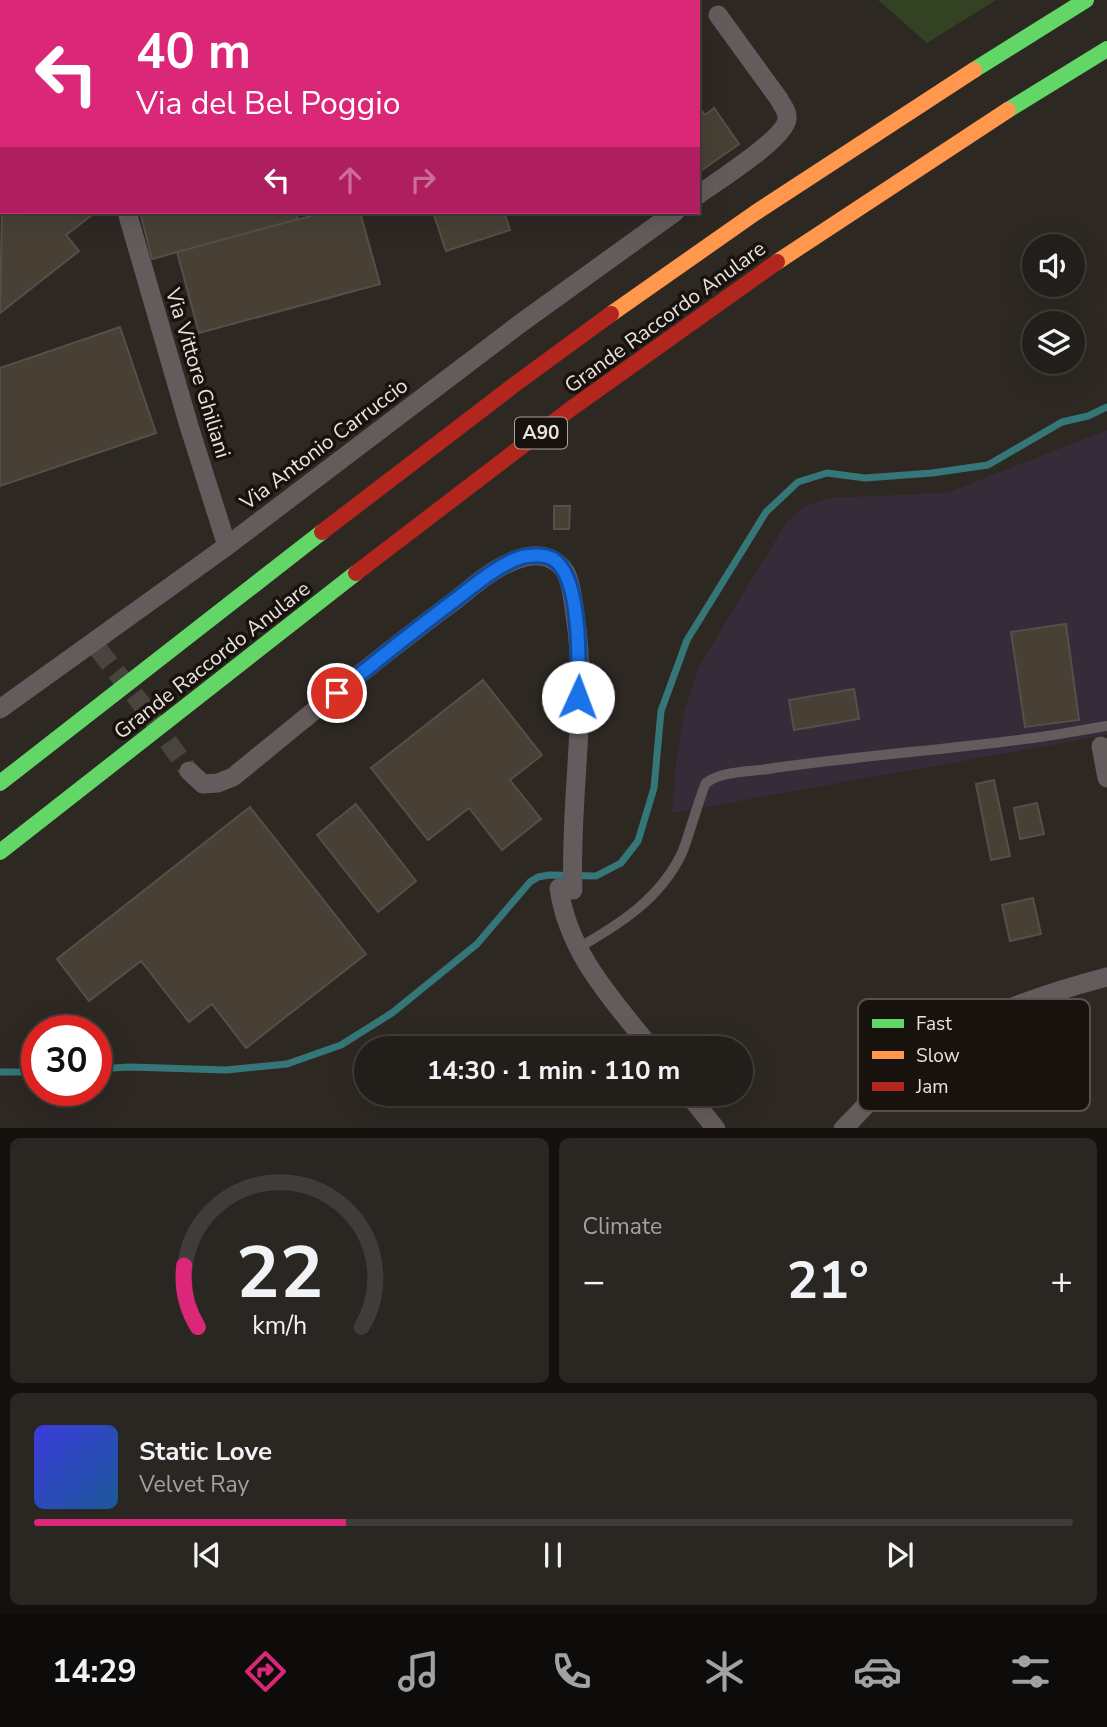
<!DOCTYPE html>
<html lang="en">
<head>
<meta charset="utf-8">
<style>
  :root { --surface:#221e1a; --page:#2a2723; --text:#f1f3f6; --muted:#a2a2a2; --line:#3f3c39; --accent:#db2777 }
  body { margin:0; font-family:"Nunito Sans",sans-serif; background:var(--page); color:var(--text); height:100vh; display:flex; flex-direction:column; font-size:26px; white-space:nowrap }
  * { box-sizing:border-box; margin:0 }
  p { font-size:23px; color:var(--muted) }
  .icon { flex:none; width:38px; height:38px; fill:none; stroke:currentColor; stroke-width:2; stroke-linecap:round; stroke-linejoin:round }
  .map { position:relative; height:1128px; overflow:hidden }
  .drawer { display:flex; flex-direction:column; gap:10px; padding:10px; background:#13100e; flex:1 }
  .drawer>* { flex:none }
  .banner { position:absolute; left:0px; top:0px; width:700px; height:214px; box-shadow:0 7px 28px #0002,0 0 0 2px var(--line); background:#db2777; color:#fff; overflow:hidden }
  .tools { position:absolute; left:1022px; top:234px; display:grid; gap:14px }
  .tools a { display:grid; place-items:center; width:63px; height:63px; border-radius:50%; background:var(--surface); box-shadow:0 7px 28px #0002,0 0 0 2px var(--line); font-size:35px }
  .speed { position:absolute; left:21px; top:1015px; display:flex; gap:14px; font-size:35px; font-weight:700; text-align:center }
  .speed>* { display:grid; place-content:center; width:91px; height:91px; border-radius:50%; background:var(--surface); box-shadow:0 7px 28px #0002,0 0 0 2px var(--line); line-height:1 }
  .speed .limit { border:10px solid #d22; background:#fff; color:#111 }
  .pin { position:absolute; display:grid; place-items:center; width:60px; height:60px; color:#fff; margin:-30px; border:4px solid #fff; border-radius:50%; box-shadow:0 2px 7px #0007 }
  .me { position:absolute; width:77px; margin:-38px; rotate:2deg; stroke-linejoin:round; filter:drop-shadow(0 0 5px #0008) }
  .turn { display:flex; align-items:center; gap:24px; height:147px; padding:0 21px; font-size:32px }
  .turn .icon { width:91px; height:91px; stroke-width:2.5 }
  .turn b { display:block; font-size:49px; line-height:60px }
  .lanes { display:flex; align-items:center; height:66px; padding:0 21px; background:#0003; justify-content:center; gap:35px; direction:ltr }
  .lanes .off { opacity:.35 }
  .big { font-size:52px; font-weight:700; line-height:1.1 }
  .drawer .widget { flex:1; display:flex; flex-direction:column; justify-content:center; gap:10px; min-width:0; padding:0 24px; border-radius:10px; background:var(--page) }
  .drawer .dial { align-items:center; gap:0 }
  .dial svg { height:182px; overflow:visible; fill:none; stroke:var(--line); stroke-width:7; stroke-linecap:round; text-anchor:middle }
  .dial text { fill:var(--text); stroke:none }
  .song { display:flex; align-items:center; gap:21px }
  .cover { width:84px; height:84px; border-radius:10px; background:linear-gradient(135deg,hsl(240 70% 55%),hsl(210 70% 35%)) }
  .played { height:7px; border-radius:4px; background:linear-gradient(90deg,var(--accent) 30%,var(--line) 30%) }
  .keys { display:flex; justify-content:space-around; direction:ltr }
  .heat { display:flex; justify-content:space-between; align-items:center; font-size:38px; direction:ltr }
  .drawer .tiles { flex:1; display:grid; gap:10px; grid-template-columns:1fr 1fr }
  .widget:last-child { grid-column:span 2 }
  .trip { position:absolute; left:354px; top:1036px; width:399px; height:70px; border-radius:35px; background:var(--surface); box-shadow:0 7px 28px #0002,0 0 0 2px var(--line); font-weight:700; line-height:70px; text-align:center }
  .tab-bar { display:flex; height:112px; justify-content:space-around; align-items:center; background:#0e0c0a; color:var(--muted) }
  .tab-bar .icon { width:49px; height:49px }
  .tab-bar .selected { color:var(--accent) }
  .tab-bar b { font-size:32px; color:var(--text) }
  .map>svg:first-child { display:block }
  .industrial { fill:#362c39 }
  .green { fill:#334223 }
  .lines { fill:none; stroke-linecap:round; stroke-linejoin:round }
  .stream { stroke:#357779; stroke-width:7 }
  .building { fill:#484035; stroke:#544f4a; stroke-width:2 }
  .street-tunnel { stroke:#4a443f; stroke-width:19; stroke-dasharray:19 10; stroke-linecap:butt }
  .lane { stroke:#645b5c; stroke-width:10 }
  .street { stroke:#645b5c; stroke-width:19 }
  .fast { stroke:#63d668; stroke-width:16 }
  .slow { stroke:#ff974d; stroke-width:16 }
  .jam { stroke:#b3261e; stroke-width:16 }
  .route-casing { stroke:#114b97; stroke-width:18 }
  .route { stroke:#1a73e8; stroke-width:12 }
  .labels { text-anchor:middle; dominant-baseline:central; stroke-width:7; stroke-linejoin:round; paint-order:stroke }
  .shield { fill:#17120e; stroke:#aba49e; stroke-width:2 }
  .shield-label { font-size:19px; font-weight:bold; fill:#eae2dc }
  .street-label { font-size:21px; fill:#eae2dc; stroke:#17120e }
  .key { fill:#17120e; stroke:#56504c; stroke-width:2 }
  .key-label { font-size:19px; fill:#eae2dc }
</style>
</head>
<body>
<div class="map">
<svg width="1107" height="1129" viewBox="0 0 1107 1129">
  <rect width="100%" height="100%" fill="#2e2823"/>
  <path class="industrial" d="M1107 430V735L672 813 676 763 684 713 699 666 787 522 802 508 828 498 947 493Z"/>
  <path class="green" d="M878 0H996L927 43Z"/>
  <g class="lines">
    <path class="stream" d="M96 1069 130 1067 226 1070 287 1064 341 1045 392 1013 477 944 530 882 538 877 549 875 596 876 621 863 638 841 654 788 661 711 687 640 766 512 798 482 827 473 865 478 932 473 988 465 1062 422 1088 416 1107 407
      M0 1072H37"/>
  </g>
  <path class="building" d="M359 0H571V2H359Z
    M2 10V108L0 109V11Z
    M700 108 705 115 714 108 739 144 699 172Z
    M0 115 2 118 0 169Z
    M2 207V212H96L66 235 79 251 0 313Z
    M140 212H296L298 219 152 259Z
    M326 212H360L380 284 199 333 177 252Z
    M433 212H504L510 230 446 251Z
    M120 327 156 433 0 486V368Z
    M554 506H570L569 529H554Z
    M1066 624 1079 720 1025 727 1011 632Z
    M483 680 542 755 510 780 541 819 502 850 469 808 428 840 371 768Z
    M854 689 859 719 794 730 789 700Z
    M994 780 1010 856 991 860 976 784Z
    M1037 803 1044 834 1020 839 1014 808Z
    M356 804 416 881 378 912 317 835Z
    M250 807 366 954 246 1048 212 1004 189 1022 141 961 89 1001 57 959Z
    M1033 898 1041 934 1010 941 1002 905Z"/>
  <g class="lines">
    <path class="street-tunnel" d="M98 649 140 702 189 771"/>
    <path class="lane" d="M578 948C620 924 660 899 682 853 687 842 703 786 706 783 721 771 750 772 768 769 856 756 945 750 1033 738 1058 735 1082 730 1107 726"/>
    <path class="street" d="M65 0V2
      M698 195C716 182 785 139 787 119 788 112 782 105 779 99L718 15
      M127 212 189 426 227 546
      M0 709 227 546 521 323 675 212
      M1101 746 1107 778
      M189 771 203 784 218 783 233 777C304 719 375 660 449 605 472 588 496 564 525 557 542 553 557 558 566 573 572 585 573 601 575 615 589 705 569 799 573 890L559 888C568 953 612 999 651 1048
      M688 1094 716 1129
      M843 1129C863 1109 882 1087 904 1069 962 1021 1035 996 1107 977"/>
    <path class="fast" d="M974 70 1086 0
      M1008 110 1107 49
      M0 783 322 532
      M0 852 356 573"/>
    <path class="slow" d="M777 262 1008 110
      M611 314 755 213 974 70"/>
    <path class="jam" d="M322 532 514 385 611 314
      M356 573 572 408 777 262"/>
  </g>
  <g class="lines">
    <g class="route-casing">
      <path id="route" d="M337 693C376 661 415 630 455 600 475 585 497 565 522 557 532 555 544 554 553 559 582 577 579 666 578 697"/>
    </g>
    <use href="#route" class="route"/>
  </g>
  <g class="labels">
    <rect class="shield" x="515" y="417.5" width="52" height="31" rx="5"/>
    <g class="shield-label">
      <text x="541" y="433">A90</text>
    </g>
    <g class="street-label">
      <text transform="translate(665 317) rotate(-36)">Grande Raccordo Anulare</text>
      <text transform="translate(198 373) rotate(73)">Via Vittore Ghiliani</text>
      <text transform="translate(324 444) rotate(-37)">Via Antonio Carruccio</text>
      <text transform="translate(212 660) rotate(-38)">Grande Raccordo Anulare</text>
    </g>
  </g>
  <rect x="858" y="999" width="232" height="112" rx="10" class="key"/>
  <rect x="872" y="1019" width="32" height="9" fill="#63d668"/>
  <rect x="872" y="1051" width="32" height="8" fill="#ff974d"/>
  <rect x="872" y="1082" width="32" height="9" fill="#b3261e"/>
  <g class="key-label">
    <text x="916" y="1030">Fast</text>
    <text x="916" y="1062">Slow</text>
    <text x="916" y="1093">Jam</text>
  </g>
</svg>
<div class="tools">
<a><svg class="icon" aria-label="sound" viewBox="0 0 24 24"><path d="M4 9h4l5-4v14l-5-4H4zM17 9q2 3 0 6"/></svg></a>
<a><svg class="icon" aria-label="layers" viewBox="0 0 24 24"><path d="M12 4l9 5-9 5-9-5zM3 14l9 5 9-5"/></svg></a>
</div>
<div class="speed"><div class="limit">30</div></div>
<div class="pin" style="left:337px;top:693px;background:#d93025"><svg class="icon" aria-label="arrive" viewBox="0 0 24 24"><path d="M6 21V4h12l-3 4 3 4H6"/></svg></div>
<svg class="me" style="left:578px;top:697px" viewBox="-20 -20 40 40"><circle r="19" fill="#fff"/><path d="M0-13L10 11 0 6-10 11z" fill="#1a73e8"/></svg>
<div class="trip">14:30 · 1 min · 110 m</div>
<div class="banner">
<div class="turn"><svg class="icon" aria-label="left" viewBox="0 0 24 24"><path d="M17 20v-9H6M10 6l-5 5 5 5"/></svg><div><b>40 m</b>Via del Bel Poggio</div></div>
<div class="lanes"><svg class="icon" aria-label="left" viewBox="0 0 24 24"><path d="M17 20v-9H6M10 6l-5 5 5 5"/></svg><svg class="icon off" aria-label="ahead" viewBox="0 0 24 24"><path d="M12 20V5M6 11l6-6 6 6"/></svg><svg class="icon off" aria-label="right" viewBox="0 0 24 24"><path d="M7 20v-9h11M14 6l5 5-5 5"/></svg></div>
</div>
</div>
<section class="drawer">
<div class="tiles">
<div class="widget dial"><svg viewBox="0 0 100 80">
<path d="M14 69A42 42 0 1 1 86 69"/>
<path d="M14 69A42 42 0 0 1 8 42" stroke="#db2777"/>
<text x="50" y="56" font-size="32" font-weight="700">22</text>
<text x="50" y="72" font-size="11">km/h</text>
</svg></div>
<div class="widget"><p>Climate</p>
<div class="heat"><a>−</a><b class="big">21°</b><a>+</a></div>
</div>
<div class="widget">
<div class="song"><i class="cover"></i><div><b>Static Love</b><p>Velvet Ray</p></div></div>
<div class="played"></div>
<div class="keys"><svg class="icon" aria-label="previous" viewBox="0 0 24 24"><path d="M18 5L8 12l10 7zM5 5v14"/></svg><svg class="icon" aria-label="pause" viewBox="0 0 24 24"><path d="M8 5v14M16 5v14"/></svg><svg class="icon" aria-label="next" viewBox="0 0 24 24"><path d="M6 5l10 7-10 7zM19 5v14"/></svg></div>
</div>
</div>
</section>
<nav class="tab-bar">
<b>14:29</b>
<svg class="icon selected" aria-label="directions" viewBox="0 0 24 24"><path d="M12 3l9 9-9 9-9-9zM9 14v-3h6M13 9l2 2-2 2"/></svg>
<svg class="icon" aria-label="music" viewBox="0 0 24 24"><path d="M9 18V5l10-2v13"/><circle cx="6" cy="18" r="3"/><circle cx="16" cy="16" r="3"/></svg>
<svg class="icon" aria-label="phone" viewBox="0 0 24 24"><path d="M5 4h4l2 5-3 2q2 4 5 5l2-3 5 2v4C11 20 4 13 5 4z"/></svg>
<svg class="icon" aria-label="climate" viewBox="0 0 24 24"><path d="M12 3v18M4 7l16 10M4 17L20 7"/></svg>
<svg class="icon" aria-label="car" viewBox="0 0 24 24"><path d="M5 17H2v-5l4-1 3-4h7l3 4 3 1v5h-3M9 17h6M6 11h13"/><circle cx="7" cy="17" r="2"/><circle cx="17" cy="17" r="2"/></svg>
<svg class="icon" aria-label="filters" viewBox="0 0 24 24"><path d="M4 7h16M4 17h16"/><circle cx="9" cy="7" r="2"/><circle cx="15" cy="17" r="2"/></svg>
</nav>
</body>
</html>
